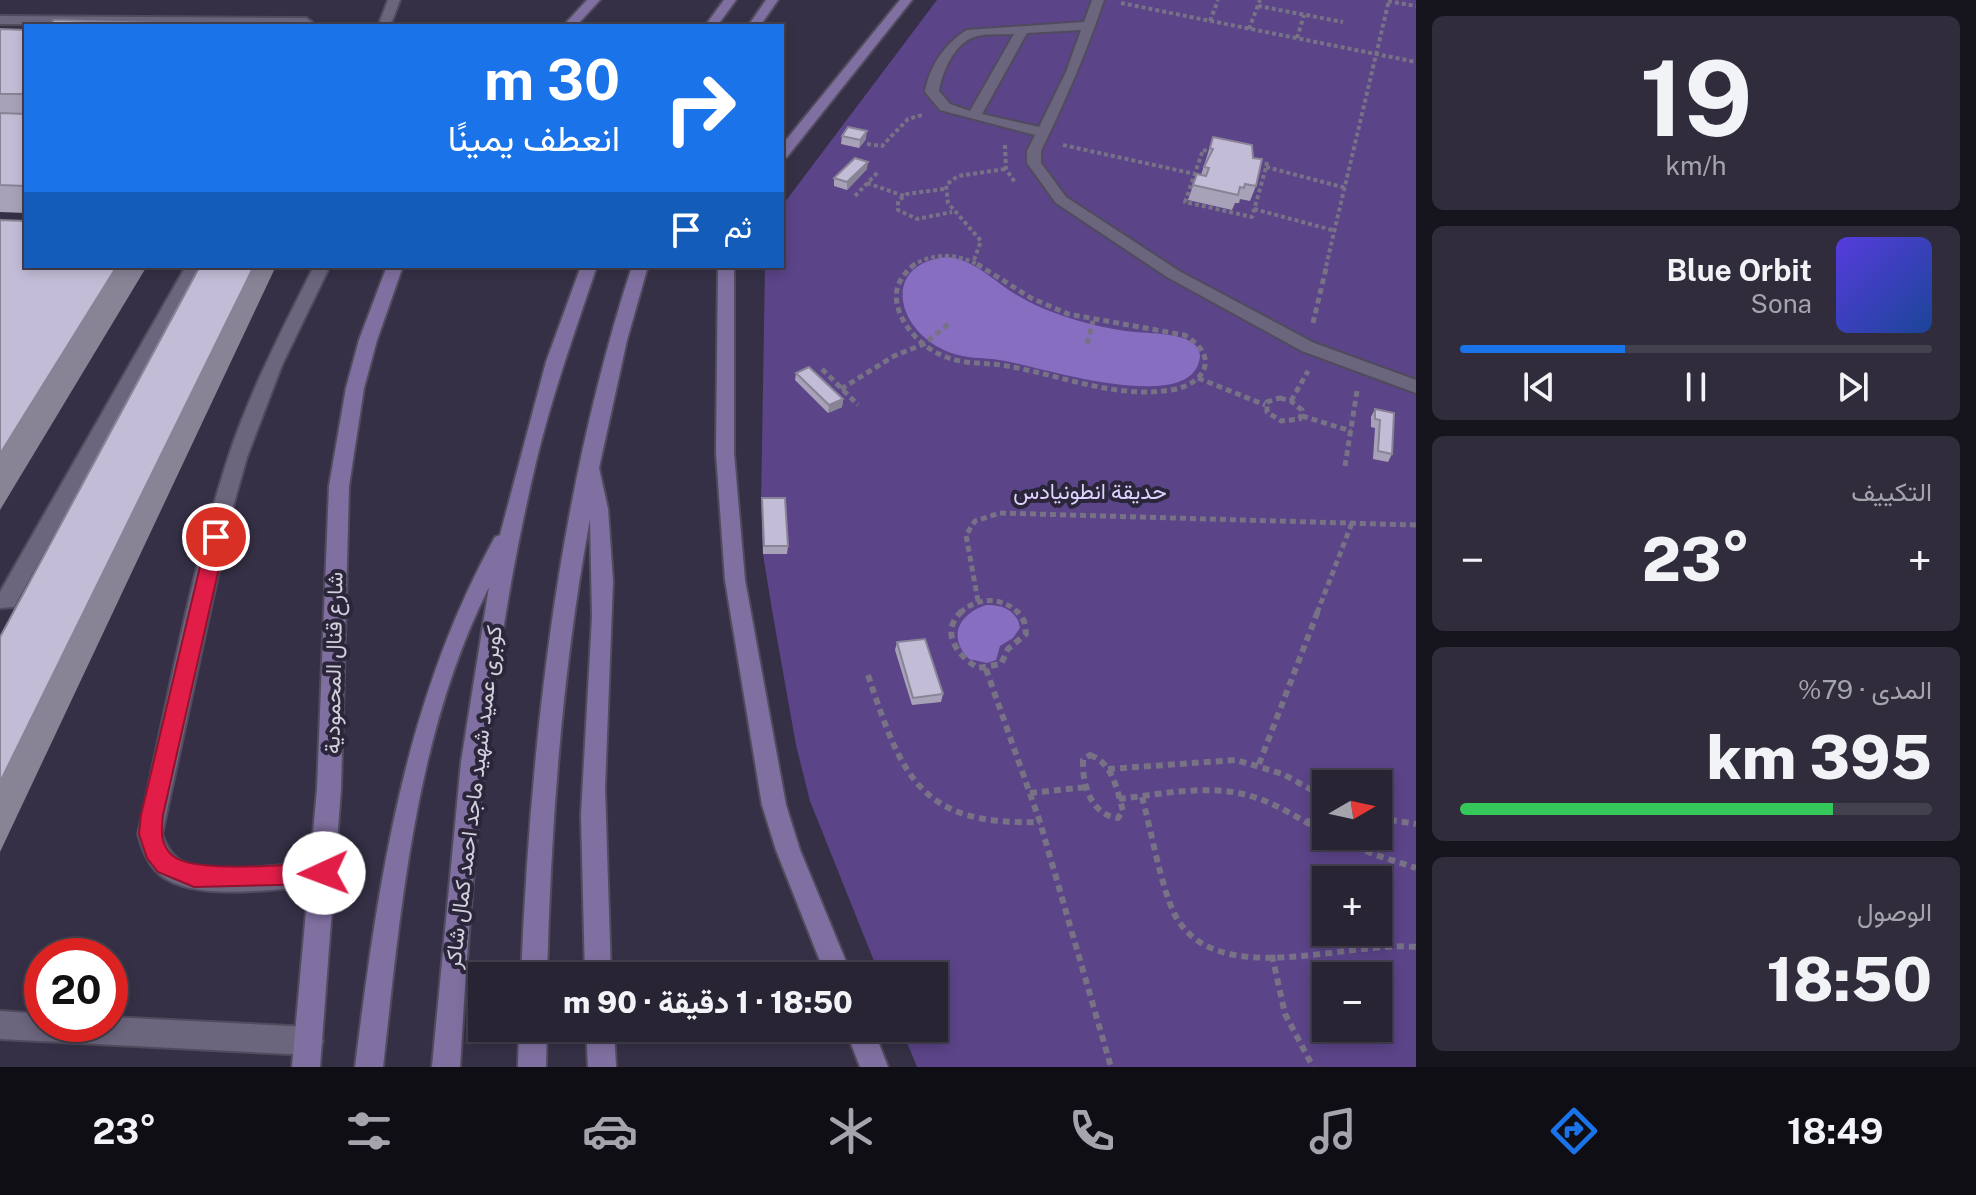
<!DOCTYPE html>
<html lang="ar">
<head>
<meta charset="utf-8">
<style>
  :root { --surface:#282434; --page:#302c3c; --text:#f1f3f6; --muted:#a5a4ac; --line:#44414f; --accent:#1a73e8 }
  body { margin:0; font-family:"Public Sans",Vazirmatn,sans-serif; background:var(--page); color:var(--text); direction:rtl; height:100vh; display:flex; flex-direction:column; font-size:30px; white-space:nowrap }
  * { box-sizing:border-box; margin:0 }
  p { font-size:26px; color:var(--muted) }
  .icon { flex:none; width:44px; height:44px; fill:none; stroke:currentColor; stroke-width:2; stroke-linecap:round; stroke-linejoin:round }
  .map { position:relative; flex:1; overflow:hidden; direction:ltr }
  .drawer { display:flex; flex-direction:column; gap:16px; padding:16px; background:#16141d; width:560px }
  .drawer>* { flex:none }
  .top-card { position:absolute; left:24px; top:24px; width:760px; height:244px; border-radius:0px; box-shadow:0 4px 12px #0003,0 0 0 2px var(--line); direction:rtl; background:#1a73e8; color:#fff; overflow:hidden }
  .needle { width:52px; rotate:81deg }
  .fabs { position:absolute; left:1312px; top:770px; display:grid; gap:16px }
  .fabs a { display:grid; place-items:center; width:80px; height:80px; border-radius:0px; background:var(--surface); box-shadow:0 4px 12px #0003,0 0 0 2px var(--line); font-size:40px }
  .speed { position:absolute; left:24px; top:938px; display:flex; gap:16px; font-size:40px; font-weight:700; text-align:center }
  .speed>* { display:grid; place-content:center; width:104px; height:104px; border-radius:50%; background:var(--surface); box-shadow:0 4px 12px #0003,0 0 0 2px var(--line); line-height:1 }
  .speed .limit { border:12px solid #d22; background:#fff; color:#111 }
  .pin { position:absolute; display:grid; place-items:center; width:68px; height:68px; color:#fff; margin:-34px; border:4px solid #fff; border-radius:50%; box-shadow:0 2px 8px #0007 }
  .me { position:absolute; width:88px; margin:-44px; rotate:268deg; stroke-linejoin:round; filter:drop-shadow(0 0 6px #0008) }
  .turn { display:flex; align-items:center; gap:28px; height:168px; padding:0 32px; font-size:36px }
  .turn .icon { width:104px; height:104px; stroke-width:2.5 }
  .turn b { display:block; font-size:56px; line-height:68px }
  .then { display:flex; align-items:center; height:76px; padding:0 32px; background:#0003; gap:16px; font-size:30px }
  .big { font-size:60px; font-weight:800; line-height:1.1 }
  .drawer .card { flex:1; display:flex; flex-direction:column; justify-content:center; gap:12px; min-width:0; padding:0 28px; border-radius:12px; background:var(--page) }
  .drawer .dial { align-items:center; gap:0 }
  .dial b { font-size:104px; line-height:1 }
  .song { display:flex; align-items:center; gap:24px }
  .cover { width:96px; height:96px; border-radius:12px; background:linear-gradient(135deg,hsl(250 70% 55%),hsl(220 70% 35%)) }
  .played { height:8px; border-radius:4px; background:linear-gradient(90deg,var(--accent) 35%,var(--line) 35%) }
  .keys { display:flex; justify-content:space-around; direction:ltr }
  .heat { display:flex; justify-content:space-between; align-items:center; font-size:44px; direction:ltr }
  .charge { height:12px; border-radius:6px; background:linear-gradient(90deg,#34c759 79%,var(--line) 0) }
  .trip { position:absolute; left:468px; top:962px; width:480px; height:80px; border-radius:0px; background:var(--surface); box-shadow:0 4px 12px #0003,0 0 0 2px var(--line); font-weight:800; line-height:80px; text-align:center; direction:rtl }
  .dock { display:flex; height:128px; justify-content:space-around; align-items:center; background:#100e15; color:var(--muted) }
  .dock .icon { width:56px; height:56px }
  .dock .on { color:var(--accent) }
  .dock b { font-size:36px; color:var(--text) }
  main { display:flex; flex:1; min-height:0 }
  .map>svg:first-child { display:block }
  .green { fill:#5b4488; fill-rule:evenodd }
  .water { fill:#886ec0 }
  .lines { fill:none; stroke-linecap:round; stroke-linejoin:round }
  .lane-casing { stroke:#504b5d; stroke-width:4 }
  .street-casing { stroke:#504b5d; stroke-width:4 }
  .secondary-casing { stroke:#504b5d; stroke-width:4 }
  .path-far2 { stroke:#777285; stroke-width:4; stroke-dasharray:4 3; stroke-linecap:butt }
  .path-far1 { stroke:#777285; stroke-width:5; stroke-dasharray:6 4; stroke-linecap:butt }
  .path { stroke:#777285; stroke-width:6; stroke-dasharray:7 5; stroke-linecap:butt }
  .lane { fill:#6c657e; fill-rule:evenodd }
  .street { fill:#6c657e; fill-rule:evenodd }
  .secondary { fill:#8070a1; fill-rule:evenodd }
  .wall { fill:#a8a2b9 }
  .shaded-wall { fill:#888496 }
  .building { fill:#c3bcd7; stroke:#888496; stroke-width:2 }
  .route { fill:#e11d48; stroke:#92132f; stroke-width:2 }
  .labels { text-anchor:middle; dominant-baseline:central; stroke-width:8; stroke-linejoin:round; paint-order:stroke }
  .park-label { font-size:22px; fill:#ded2fe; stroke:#2c263b }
  .street-label { font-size:22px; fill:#d3cfdd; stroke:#2c263b }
</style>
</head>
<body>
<main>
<section class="drawer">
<div class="card dial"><b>19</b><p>km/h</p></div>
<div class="card">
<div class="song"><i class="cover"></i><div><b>Blue Orbit</b><p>Sona</p></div></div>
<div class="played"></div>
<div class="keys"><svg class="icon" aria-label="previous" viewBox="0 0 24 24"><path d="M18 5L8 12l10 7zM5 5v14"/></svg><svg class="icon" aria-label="pause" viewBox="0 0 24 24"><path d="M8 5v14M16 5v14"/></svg><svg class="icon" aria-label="next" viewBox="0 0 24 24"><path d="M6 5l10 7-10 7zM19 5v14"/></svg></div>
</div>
<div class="card"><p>التكييف</p>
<div class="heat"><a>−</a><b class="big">23°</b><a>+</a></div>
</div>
<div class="card"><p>المدى · 79%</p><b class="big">395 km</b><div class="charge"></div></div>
<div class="card"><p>الوصول</p><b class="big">18:50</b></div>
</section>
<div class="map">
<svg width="1416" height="1067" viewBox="0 0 1416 1067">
  <rect width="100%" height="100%" fill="#363046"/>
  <path class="green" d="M937 0H1416V1067H917L901 1028H934V976H880L810 801 796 745 772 610 763 554 761 506 765 266H782V206ZM1326 784H1378V836H1326ZM1326 880H1378V932H1326ZM1326 976H1378V1028H1326Z"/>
  <path class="water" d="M947 257C974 259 992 280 1015 294 1039 309 1066 318 1094 325 1108 328 1122 331 1136 332 1154 334 1214 332 1197 367 1176 410 1045 369 1010 362 985 356 963 361 940 348 894 324 884 263 947 257Z
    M986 605C1002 604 1018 611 1020 628L1013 638 1000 646 996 660 987 663 969 659C947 637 959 614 986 605Z"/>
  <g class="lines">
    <g class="lane-casing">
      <path id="lane" d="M388 0H400L392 21 386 25 380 21Z
        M1092 0H1104C1087 51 1066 99 1041 151V163L1066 197 1179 271 1314 343 1416 380V393L1302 351 1167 277 1056 203 1027 163V151L1035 135 940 110 925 92C929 67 945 43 967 30L1084 22ZM1081 30 1066 72 1039 127 982 114 1027 33ZM1014 34 970 111 950 104 939 91C942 72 954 44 974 37 985 33 1002 35 1014 34Z
        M0 16 306 18 312 22 306 26 0 24Z
        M186 266H202L14 607 0 608V592Z
        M314 266H330L282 365 247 457 232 510 162 834C166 846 173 858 185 863 215 875 290 864 324 861L333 865 336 873 333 881 324 885C282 888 191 904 158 873 147 863 142 848 138 834 166 710 188 582 227 461 249 393 282 330 314 266Z"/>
    </g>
    <g class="street-casing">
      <path id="street" d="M0 1011 42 1014V1024H110V1017L309 1027 319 1031 323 1041 319 1051 309 1055 0 1039Z"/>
    </g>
    <g class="secondary-casing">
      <path id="secondary" d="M587 0H600L576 26H563Z
        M724 0H736L717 26H705Z
        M766 0H778L760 26H748Z
        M900 0H912L787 157 782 158V145Z
        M387 266H403L377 340 364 388 349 486 341 789 320 1067H292L317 789 329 486 346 388 359 340Z
        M581 266H597C575 331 552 395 536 462 489 661 472 864 460 1067H432L461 762 489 587C415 734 401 906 383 1067H355C378 883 404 701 495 537L500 535 546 362Z
        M632 266H648L627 340 599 468 608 509 613 581 605 788 611 976H585L581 815 592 617 590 519C562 670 551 823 547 976H521C531 738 558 494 632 266Z
        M718 266H734V453L745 580 786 805 800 850 852 976H826L776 850 762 805 725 580 716 453Z
        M519 1028H547L546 1067H518Z
        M586 1028H614L616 1067H588Z
        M845 1028H873L888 1067H860Z"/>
    </g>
    <path class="path-far2" d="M1388 1 1416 6
      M1121 3 1416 62
      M1258 6 1343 22
      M1210 21 1218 0
      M1249 29 1260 0
      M1297 38 1304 15
      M867 144 882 146 908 119 922 115
      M1005 145 1006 169 1016 184
      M1063 145 1195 174
      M1203 150 1267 164 1252 217 1185 202Z
      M1266 167 1346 188
      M867 183 904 196
      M944 189 907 194 898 201V210L917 219 952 212
      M855 196 879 171
      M1254 209 1336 231
      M974 260 981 241 948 203 946 185 958 176 1005 169
      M912 266C935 251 958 254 981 266
      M1326 266 1389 0"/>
    <path class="path-far1" d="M915 264C899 277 892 291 899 311 906 331 926 350 946 357 966 365 987 362 1007 366 1060 375 1116 399 1171 390 1207 384 1220 355 1184 335L1068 314 1031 298 977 264
      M1313 323 1327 264
      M1087 344 1093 321
      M822 369 858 405
      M1198 378 1265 405
      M841 389 894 356 924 344 951 322
      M1280 398 1291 401 1302 410 1300 419 1281 421 1267 412V402Z
      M1291 401 1308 371
      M1302 416 1351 431
      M1345 466 1357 391
      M978 601 966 535 975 521 1000 513 1416 525
      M960 613C977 597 1001 596 1019 613
      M1317 613 1352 523"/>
    <path class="path" d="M962 611C939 632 957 655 978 668L1001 664 1008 649 1026 634 1024 621 1017 611
      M986 669 1040 822 1111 1067
      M868 675C902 777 920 826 1040 822
      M1090 755C1113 763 1117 790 1123 811L1118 818C1091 815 1082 784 1083 760Z
      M1259 764 1318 611
      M1108 769 1236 760 1283 774 1326 798
      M1030 793 1088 787
      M1142 797C1151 829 1161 888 1175 915 1216 992 1347 940 1416 947
      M1119 799C1163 794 1211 783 1254 797 1280 805 1302 821 1326 833
      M1378 818 1416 824
      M1307 825 1321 795
      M1333 836 1373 854 1416 868
      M1272 955 1285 1014 1313 1067"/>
    <use href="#lane" class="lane"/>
    <use href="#street" class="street"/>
    <use href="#secondary" class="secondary"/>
  </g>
  <path class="wall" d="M0 29 26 30V213L0 212Z
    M842 136 866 139 859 148 841 144Z
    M1213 137 1256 186 1250 201 1240 199 1239 203H1235L1232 210 1188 200 1197 174 1201 175Z
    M867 169 847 190 834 186V178Z
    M796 373 843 399 842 407 828 413 795 380Z
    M1375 409 1392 454 1388 462 1373 459 1375 428 1371 427V417Z
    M762 498 788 546 787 554H763Z
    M897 642 943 694 941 702 912 705 895 650Z"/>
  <path class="shaded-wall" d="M867 131 866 139 859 148 860 140Z
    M868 162 867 169 847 190V182Z
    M117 266H147L0 510V454Z
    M254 266H276L0 852V782Z
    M843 399 842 407 828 413 829 405Z"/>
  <path class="building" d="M54 20 259 26H49Z
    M0 29 26 30V94H0Z
    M0 113 26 114V186L0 185Z
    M848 127 867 131 860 140 842 136Z
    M1213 137 1252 145 1253 158 1262 159 1256 186 1245 184 1244 188 1240 187 1238 195 1193 185 1197 174 1206 176 1209 168 1204 167 1213 149 1210 148Z
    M855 158 868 162 847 182 834 178Z
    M0 220 26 221V266H117L0 454Z
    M200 266H254L0 782V637Z
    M809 367 843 399 829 405 796 373Z
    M1375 409 1394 413 1392 454 1378 451 1380 420 1375 419Z
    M762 498H785L788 546H764Z
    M925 639 943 694 913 698 897 642Z"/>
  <path class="route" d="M216 531 226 537 163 815C161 831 160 845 173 856 195 874 292 864 324 863L332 866 335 873 332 881 324 884 194 887 158 872 147 858 139 834 141 815 207 537Z"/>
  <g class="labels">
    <g class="park-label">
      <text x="1090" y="491">حديقة انطونيادس</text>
    </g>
    <g class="street-label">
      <text transform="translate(333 663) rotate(-89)">شارع قنال المحمودية</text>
      <text transform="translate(473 797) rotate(-83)">كوبرى عميد شهيد ماجد احمد كمال شاكر</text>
    </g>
  </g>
</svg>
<div class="fabs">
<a><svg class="needle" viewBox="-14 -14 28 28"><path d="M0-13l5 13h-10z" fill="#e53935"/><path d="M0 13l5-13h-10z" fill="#a5a4ac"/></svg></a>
<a>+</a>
<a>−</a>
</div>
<div class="speed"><div class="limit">20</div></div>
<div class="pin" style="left:216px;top:537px;background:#d93025"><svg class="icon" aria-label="arrive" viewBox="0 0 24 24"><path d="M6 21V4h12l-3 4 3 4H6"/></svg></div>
<svg class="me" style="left:324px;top:873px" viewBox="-20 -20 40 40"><circle r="19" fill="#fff"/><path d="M0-13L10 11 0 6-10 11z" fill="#e11d48"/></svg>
<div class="trip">18:50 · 1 دقيقة · 90 m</div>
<div class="top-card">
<div class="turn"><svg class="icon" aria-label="right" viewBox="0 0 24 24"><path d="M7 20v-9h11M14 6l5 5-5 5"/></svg><div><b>30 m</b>انعطف يمينًا</div></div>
<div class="then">ثم<svg class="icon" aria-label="arrive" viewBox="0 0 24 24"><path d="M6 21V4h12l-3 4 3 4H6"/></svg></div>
</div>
</div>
</main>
<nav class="dock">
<b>18:49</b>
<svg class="icon on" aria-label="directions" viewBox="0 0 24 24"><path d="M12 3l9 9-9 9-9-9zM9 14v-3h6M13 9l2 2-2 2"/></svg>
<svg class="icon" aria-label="music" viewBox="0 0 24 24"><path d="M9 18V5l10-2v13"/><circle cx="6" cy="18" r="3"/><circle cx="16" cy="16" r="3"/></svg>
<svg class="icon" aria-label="phone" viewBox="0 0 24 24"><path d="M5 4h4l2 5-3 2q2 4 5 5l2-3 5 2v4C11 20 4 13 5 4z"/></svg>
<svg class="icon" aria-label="climate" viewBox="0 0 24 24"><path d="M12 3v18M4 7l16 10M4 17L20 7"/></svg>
<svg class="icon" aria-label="car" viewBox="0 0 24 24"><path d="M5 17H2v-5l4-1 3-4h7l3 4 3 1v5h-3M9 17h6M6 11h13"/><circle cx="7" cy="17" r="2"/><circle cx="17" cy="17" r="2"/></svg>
<svg class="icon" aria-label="filters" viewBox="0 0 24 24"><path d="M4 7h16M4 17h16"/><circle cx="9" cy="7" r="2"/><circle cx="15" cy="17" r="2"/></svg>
<b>23°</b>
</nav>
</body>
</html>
